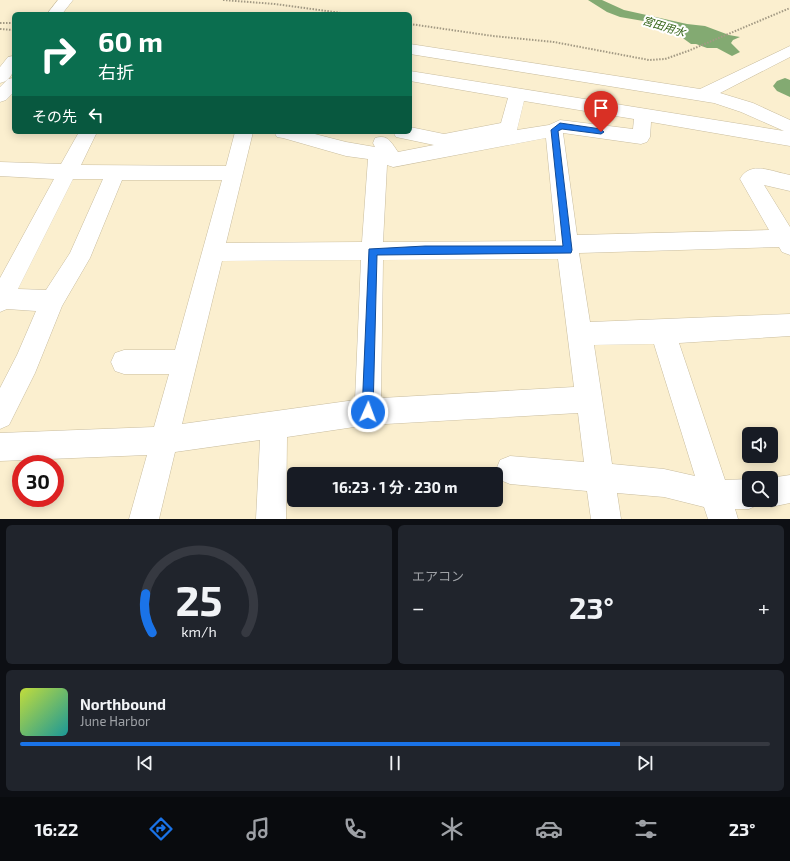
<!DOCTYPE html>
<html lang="ja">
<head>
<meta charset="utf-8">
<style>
  :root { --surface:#171b24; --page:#20242c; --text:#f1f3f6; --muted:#9ea1a6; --line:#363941; --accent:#1a73e8 }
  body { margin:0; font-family:"Exo 2","Noto Sans JP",sans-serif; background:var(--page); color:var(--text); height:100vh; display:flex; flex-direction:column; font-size:15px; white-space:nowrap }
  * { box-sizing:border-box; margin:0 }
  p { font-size:13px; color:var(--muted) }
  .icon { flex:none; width:22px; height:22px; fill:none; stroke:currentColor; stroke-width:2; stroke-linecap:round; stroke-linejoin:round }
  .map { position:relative; height:519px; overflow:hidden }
  .drawer { display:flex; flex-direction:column; gap:6px; padding:6px; background:#0d0f14; flex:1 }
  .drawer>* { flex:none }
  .banner { position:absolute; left:12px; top:12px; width:400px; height:122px; border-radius:6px; box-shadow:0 2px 10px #0003; background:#0b6e4f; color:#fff; overflow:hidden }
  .buttons { position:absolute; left:742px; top:427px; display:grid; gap:8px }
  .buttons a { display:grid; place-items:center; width:36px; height:36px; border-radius:6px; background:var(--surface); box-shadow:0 2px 10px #0003; font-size:20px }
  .speed { position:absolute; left:12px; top:455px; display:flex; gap:8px; font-size:20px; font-weight:700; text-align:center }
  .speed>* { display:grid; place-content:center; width:52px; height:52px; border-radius:50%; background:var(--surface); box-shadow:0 2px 10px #0003; line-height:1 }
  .speed .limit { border:6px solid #d22; background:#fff; color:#111 }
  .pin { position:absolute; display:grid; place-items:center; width:34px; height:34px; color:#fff; margin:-41px -17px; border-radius:50% 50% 50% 0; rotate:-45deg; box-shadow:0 0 4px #0007 }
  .pin .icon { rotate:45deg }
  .me { position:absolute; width:44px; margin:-22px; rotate:2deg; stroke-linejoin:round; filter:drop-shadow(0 0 3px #0008) }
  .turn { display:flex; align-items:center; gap:14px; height:84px; padding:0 20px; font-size:18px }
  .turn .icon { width:52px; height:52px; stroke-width:2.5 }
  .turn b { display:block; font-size:28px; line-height:34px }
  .then { display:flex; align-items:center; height:38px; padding:0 20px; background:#0003; gap:8px; font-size:15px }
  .big { font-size:30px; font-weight:700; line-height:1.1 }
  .drawer .card { flex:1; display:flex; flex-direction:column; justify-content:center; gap:6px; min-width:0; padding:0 14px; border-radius:6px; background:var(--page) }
  .drawer .dial { align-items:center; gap:0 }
  .dial svg { height:104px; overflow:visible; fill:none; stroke:var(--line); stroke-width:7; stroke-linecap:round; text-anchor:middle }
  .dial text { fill:var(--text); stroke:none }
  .song { display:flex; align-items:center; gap:12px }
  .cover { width:48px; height:48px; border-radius:6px; background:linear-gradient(135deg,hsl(70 70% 55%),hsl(180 70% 35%)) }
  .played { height:4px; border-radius:2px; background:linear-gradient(90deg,var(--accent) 80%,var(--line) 80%) }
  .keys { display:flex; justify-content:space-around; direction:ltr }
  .heat { display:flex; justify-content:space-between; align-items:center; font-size:22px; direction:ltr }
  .drawer .tiles { flex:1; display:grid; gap:6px; grid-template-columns:1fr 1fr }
  .card:last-child { grid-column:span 2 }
  .trip { position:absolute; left:287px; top:467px; width:216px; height:40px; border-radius:6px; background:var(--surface); box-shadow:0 2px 10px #0003; font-weight:700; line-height:40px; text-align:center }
  .menu { display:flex; height:64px; justify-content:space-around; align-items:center; background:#090b0e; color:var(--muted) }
  .menu .icon { width:28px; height:28px }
  .menu .current { color:var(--accent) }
  .menu b { font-size:18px; color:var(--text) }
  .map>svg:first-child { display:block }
  .water { fill:#83aa72 }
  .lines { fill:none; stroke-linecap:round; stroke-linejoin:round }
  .river { fill:#83aa72; fill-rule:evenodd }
  .minor-casing { stroke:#c9bd9f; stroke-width:1 }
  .major-casing { stroke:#c9bd9f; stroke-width:1 }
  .path { stroke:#a39a84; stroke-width:2; stroke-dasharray:1.5 1.5; stroke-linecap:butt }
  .minor { fill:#fff; fill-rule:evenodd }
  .major { fill:#fff; fill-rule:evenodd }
  .route { fill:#1a73e8; stroke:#114b97 }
  .labels { text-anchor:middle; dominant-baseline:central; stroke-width:4; stroke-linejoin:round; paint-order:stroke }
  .far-water-label { font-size:11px; font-style:italic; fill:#2f6011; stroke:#fff }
</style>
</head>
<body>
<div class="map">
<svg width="790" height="519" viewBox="0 0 790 519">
  <rect width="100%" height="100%" fill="#fbefcf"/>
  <path class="water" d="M588 0H602L624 10 687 24 705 26 729 35 740 37 733 40 731 43 740 52 732 56 717 48H707L696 44H691L680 36 672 34 666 28 655 23 620 17 607 12Z"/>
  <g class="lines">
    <path class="river" d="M785 78 790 80V97L777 91 773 86 777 81Z"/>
    <g class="minor-casing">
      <path id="minor" d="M410 44 700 89 790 46V57L720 93 753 103 790 120V146L651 122 650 137 647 142 641 144 563 133 577 235 769 230 740 179C750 160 773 172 790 175V191L764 185 790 227V255L782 252 779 247 579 253 590 322 790 314V336L679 343 725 480 749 479V500H771L770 478 790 475V503L771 507 760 502 759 504 749 509H735L738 519H708L704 507 664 497 617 493 621 519H591L587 491 510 484 500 480 496 470 500 460 510 456 584 462 578 413 368 425 287 437 286 519H256L260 440 175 452 159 519H129L147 455 0 461V433L154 427 169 374H124L115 371 111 362 115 353 124 350H175L222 180H122L90 258 62 306 35 373 9 425 0 429V388L17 355 36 311 7 309 0 312V278L54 179 0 176V162L61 164 79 132H97L81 165 226 166 235 132H253L226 243 362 242 368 159 346 156 283 138 277 137 274 132H307L346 142 375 147 373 143 375 138C388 134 391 142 398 152L434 145 396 137 393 132H410V127L444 134 501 123 508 98 410 81V71L784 131 741 112 714 103 410 54ZM524 101 634 119 633 129 560 120 549 125 517 130ZM546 138 556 241 383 242 387 165 393 167ZM73 179H103L70 253 46 290 18 289ZM558 259 574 387 381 398 383 260ZM361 260 355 400 182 424 222 261ZM654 344 695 476 664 469 612 464 594 345Z
        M14 78V92L6 100 0 102V87L8 79Z"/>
    </g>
    <g class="major-casing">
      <path id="major" d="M58 0H73L62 14H47Z
        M14 56C14 68 14 80 0 83V67L8 57Z"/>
    </g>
    <path class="path" d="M223 0 275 4 349 14
      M0 23H14
      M410 24 493 36 554 42 649 60 665 59 688 51 790 8
      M0 29 14 30"/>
    <use href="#minor" class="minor"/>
    <use href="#major" class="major"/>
  </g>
  <path class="route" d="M560 123 601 129 604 132 601 134 562 129 558 131 572 250 571 253 377 255 373 412 371 416 368 418 364 416 362 412 369 249 425 246H563L551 130Z"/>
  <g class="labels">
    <g class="far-water-label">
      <text transform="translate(664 26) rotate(17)">宮田用水</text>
    </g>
  </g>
</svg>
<div class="buttons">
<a><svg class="icon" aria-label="sound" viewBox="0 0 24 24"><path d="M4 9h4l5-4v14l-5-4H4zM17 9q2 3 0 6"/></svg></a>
<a><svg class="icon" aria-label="search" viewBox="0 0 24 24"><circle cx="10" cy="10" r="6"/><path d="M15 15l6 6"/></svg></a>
</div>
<div class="speed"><div class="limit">30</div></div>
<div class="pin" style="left:601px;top:132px;background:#d93025"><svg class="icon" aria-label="arrive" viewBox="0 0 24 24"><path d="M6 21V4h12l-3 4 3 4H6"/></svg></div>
<svg class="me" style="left:368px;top:412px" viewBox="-20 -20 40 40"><circle r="17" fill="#1a73e8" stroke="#fff" stroke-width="3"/><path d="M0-11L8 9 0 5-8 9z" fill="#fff"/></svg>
<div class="trip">16:23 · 1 分 · 230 m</div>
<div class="banner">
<div class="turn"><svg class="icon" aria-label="right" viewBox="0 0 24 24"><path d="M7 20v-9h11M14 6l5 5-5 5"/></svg><div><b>60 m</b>右折</div></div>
<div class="then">その先<svg class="icon" aria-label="left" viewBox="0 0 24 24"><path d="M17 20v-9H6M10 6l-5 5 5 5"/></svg></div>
</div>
</div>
<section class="drawer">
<div class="tiles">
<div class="card dial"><svg viewBox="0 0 100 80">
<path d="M14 69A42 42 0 1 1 86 69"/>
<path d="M14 69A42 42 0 0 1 9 39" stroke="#1a73e8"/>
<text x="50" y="56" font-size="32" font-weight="700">25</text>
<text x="50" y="72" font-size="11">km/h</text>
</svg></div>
<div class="card"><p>エアコン</p>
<div class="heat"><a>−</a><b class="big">23°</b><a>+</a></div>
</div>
<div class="card">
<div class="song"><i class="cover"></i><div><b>Northbound</b><p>June Harbor</p></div></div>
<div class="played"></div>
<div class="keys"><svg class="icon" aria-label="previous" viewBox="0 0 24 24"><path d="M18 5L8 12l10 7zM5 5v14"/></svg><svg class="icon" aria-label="pause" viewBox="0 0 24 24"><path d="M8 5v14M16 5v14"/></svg><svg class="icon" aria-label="next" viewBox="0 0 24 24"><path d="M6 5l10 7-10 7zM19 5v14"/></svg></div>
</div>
</div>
</section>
<nav class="menu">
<b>16:22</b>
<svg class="icon current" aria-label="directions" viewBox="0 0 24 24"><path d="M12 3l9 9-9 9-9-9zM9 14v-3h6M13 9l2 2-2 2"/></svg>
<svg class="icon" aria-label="music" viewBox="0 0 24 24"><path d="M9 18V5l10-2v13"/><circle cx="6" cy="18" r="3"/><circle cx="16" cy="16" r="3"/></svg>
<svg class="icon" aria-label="phone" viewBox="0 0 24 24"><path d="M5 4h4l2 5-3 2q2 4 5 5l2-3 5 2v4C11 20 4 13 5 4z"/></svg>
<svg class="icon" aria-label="climate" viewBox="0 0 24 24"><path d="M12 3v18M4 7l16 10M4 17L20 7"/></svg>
<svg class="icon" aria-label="car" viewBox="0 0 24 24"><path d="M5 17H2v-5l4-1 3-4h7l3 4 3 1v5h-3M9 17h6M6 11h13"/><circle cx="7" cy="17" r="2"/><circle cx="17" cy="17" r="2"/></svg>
<svg class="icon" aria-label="filters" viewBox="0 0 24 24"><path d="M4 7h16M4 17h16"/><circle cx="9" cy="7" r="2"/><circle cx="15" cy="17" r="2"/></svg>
<b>23°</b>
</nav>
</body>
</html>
